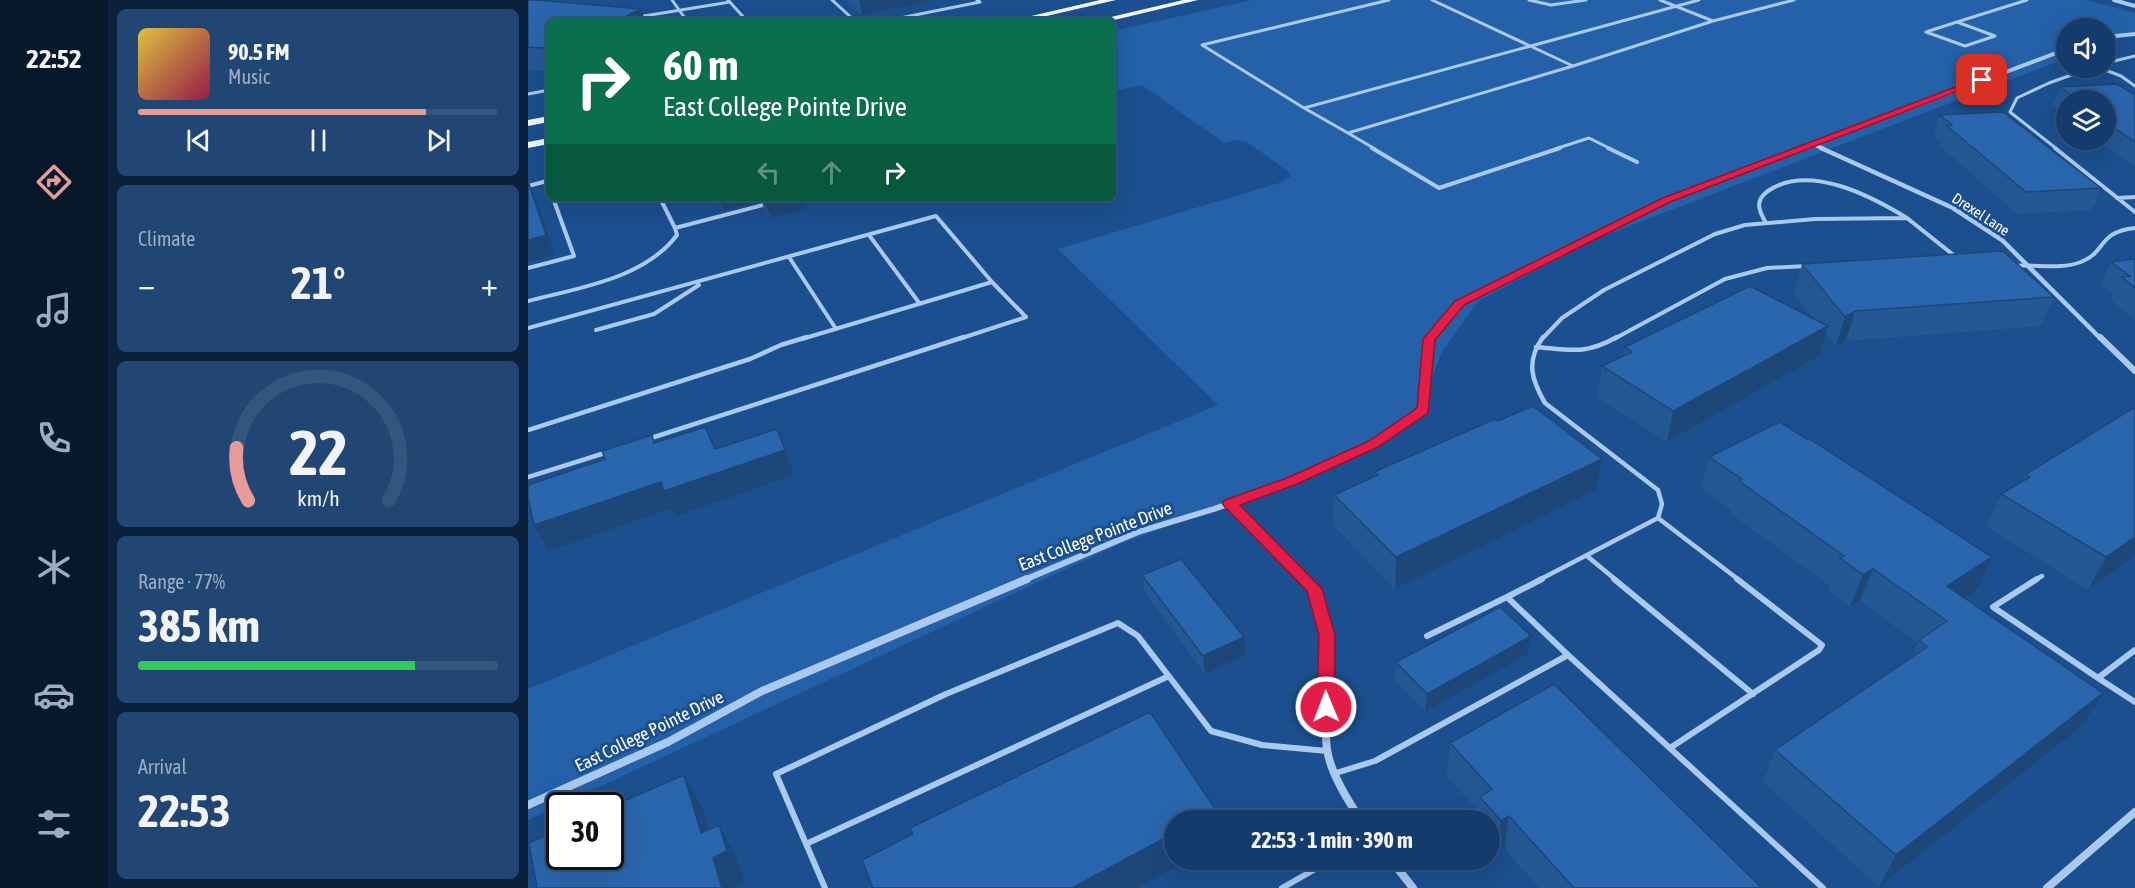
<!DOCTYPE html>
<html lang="en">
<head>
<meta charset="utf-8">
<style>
  :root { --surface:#143b6b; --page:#214673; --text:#f1f3f6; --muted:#9dadc1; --line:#33557e; --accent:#e69b98 }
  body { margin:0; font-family:"Asap Condensed",sans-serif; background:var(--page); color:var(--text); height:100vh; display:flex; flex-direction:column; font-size:22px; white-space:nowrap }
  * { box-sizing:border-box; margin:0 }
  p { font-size:20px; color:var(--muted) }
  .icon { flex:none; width:33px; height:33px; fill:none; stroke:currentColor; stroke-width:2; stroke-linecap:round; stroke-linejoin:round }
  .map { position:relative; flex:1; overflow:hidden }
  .panel { display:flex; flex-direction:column; gap:9px; padding:9px; background:#0b203b; width:420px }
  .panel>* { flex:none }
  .hud { position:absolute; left:18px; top:18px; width:570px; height:183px; border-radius:9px; box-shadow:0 6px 24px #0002,0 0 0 2px var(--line); background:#0b6e4f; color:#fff; overflow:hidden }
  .buttons { position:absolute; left:1528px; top:18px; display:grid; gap:12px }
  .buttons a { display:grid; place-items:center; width:60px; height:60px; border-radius:50%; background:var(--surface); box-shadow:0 6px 24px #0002,0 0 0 2px var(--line); font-size:30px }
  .speed { position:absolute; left:18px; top:792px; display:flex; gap:12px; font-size:30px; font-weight:700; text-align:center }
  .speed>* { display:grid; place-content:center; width:78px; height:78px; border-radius:50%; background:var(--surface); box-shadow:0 6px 24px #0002,0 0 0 2px var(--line); line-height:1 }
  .speed .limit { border:3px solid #111; border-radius:9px; background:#fff; color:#111 }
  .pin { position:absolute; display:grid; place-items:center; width:51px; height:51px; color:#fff; margin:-26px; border-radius:12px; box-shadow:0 3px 9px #0006 }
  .me { position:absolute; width:66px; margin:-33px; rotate:359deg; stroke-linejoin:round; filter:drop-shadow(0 0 4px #0008) }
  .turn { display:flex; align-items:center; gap:21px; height:126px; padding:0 18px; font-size:27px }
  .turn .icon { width:78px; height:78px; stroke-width:2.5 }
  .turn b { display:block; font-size:42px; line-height:51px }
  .lanes { display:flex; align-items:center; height:57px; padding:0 18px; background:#0003; justify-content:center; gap:30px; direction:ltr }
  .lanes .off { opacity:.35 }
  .big { font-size:45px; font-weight:700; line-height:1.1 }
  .panel .widget { flex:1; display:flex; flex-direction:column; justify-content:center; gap:9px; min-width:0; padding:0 21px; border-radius:9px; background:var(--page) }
  .panel .dial { align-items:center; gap:0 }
  .dial svg { height:156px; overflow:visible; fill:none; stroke:var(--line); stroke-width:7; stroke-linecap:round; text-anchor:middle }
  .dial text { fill:var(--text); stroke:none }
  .song { display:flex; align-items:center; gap:18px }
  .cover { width:72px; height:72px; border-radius:9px; background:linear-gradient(135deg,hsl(50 70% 55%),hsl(340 70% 35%)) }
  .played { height:6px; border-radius:3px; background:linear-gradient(90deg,var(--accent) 80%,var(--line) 80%) }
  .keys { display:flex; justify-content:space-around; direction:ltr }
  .heat { display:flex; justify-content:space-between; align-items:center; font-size:33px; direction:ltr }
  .charge { height:9px; border-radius:4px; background:linear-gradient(90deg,#34c759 77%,var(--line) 0) }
  .trip { position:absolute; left:636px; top:810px; width:336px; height:60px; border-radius:30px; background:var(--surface); box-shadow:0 6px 24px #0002,0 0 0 2px var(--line); font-weight:700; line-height:60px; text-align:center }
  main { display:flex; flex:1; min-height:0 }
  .tabs { display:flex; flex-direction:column; width:108px; justify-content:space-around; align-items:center; background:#08182b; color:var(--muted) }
  .tabs .icon { width:42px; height:42px }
  .tabs .on { color:var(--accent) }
  .tabs b { font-size:27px; color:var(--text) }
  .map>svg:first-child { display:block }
  .green { fill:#2461a8 }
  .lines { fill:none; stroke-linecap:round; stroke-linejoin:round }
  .lane-far3 { stroke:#a9c9ee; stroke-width:3 }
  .lane-far2 { stroke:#a9c9ee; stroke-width:4 }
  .lane-far1 { stroke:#a9c9ee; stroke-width:4.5 }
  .lane { stroke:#a9c9ee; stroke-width:6 }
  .street-far3 { stroke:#a9c9ee; stroke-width:4 }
  .street-far2 { stroke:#a9c9ee; stroke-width:4.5 }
  .street-far1 { stroke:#a9c9ee; stroke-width:6 }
  .street { stroke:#a9c9ee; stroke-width:8 }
  .primary { fill:#f0f6ff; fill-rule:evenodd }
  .wall { fill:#245895 }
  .shaded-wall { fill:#1d4779 }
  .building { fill:#2a66ad; stroke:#1d4779; stroke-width:1.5 }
  .route { fill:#e11d48; stroke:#92132f; stroke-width:1.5 }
  .labels { text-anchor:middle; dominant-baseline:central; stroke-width:6; stroke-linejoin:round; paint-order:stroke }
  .far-street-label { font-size:15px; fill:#fff; stroke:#1b4f8f }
  .street-label { font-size:18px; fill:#fff; stroke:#1b4f8f }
</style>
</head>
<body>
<main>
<nav class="tabs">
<b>22:52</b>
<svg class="icon on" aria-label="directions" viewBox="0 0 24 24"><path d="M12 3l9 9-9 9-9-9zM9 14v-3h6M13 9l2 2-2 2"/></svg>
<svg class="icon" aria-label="music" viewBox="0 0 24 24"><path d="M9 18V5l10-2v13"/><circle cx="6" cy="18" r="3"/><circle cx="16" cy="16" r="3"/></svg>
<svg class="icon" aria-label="phone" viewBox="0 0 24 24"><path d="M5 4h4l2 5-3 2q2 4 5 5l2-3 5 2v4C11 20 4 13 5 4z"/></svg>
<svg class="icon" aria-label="climate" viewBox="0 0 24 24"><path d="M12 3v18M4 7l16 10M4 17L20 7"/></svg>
<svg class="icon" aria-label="car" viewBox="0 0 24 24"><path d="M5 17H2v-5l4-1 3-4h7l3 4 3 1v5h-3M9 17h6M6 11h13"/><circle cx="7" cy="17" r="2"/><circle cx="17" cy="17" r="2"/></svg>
<svg class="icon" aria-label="filters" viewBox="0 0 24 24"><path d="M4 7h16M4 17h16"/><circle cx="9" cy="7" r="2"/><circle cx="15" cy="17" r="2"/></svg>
</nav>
<section class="panel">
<div class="widget">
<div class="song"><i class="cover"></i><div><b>90.5 FM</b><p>Music</p></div></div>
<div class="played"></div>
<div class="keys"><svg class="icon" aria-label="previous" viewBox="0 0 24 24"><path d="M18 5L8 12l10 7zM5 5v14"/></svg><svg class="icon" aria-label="pause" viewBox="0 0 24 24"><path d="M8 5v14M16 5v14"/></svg><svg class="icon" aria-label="next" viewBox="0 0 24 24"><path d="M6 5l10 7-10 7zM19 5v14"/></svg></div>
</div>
<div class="widget"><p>Climate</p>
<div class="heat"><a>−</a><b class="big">21°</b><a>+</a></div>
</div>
<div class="widget dial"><svg viewBox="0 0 100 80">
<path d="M14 69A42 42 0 1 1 86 69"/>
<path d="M14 69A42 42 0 0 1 8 42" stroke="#e69b98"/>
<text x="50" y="56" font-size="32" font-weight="700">22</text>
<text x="50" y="72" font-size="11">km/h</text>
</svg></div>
<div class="widget"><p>Range · 77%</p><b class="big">385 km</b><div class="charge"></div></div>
<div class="widget"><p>Arrival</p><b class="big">22:53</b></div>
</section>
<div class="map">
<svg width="1607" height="888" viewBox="0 0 1607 888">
  <rect width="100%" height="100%" fill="#1b4f8f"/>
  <path class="green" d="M724 0H1558L1607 13V32L1578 43V28H1539V58L1068 239 950 301 914 352 887 420 826 458 594 543 0 820V689L690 405 530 249 751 183 762 177 761 172 719 142 708 140 696 143 614 85 585 91V31Z"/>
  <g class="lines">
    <path class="lane-far3" d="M144 0 159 21
      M200 0 219 21
      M304 0 327 21
      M861 0 674 45 776 108 1171 0
      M1001 0 1023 5 1058 0
      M1132 0 1185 21
      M110 17 202 2
      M357 21 452 2 449 0
      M1429 22 1467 36 1437 46 1398 32Z
      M1429 22 1499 0
      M1578 63 1607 56
      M1045 66 1185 21 1266 0
      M1572 68 1593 76 1607 86
      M0 94 21 90
      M776 108 820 133
      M847 149 820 133 1045 66 904 0
      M1027 149 1061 138 1083 149
      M1529 149 1482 112 1489 98 1521 83 1563 68"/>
    <path class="lane-far2" d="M844 148 911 188 1032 148
      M1080 148 1109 162
      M1527 148 1607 212
      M0 186 19 181
      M132 198 147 228 239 204
      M1589 198 1607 197
      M1238 223C1231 211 1226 201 1240 191 1281 163 1343 196 1379 218
      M341 235 392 304
      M261 257 308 329
      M1486 266C1508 264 1532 270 1553 262 1579 252 1569 232 1607 228
      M0 268 46 256 25 198
      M0 301C50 288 116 279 149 235L147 228
      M0 328 408 216 464 282 274 339
      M68 330 126 314 171 285
      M431 339 498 317 464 282
      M1014 339 1034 318 1076 290 1187 234 1217 225 1287 219 1379 218 1428 257
      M1086 339 1197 279 1239 268 1279 266"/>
    <path class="lane-far1" d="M1008 347C1043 350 1057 355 1089 337
      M0 430 222 359 253 345 279 337
      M120 439 436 337
      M0 477 80 452
      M1130 518 1211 580
      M1059 556 1088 580
      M1011 580 1130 518 1134 504 1130 490 1017 403C1003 379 998 361 1015 337
      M1507 580 1514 576"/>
    <path class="lane" d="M1086 579 1225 694
      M1509 579 1465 607 1570 678
      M979 597 1014 579
      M899 636 979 597 1040 655
      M1607 650 1570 678 1607 702
      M1142 748 1291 650 1294 645 1209 579
      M808 773 847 761 1040 655 1295 888
      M278 844 641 676
      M297 888 248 774 418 694 590 623 610 636 683 731 734 745 799 751
      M754 888 803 860"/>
    <path class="street-far3" d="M1586 0 1607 6
      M1578 37 1607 34
      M1285 144 1296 149
      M1273 149 1539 49"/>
    <path class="street-far2" d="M1293 148 1425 208 1474 240 1573 339
      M902 339 932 303 1138 200 1277 148"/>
    <path class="street-far1" d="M1572 337 1607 371
      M702 503 778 580
      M496 580 610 532 686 509 764 481 845 444 895 410 901 340 903 337"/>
    <path class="street" d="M776 579C813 617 792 699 799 749 802 772 820 801 833 820
      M0 805 140 742 234 691 499 579
      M863 860 885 888
      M1519 888 1607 812"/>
    <path class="primary" d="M572 0H588L497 21H481Z
      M655 0H670L582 21H566Z
      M21 116V122L0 126V120Z
      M21 138V144L0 148V142Z"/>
  </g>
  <path class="wall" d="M0 0 113 9 117 21H21V72L0 70Z
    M319 0H409L334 15Z
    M1532 87 1607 95V167L1568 140H1578V100H1539V116L1525 105Z
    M1412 115 1573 188 1564 210 1489 214 1412 146 1413 142 1406 135Z
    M188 198H275L279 209 242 218 236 209 234 202 196 211Z
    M1607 259V320L1583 300 1585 295 1573 284 1583 262Z
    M1274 264 1526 297 1513 326 1318 341 1308 346 1298 334 1291 356 1139 442 1069 397 1074 366 1095 356 1097 347 1286 319 1266 293Z
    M1607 407V556L1560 590 1458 526 1473 494 1495 481 1498 474Z
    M1181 457 1464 557 1449 590 1436 598 1555 725 1351 887 1235 782 1247 750 1383 658 1390 643 1332 601 1322 607 1300 591 1302 586 1202 513 1203 510 1173 488Z
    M846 472 1068 490 867 589 806 526V495L846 477Z
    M614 575 718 655 677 674 617 593Z
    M1003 636 1000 654 897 712 867 680 868 662Z
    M922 743 1234 888H1011L976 848 968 853 962 845V820H949L950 811 919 776Z"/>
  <path class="shaded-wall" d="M331 0H409L334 15Z
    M113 9 117 21H89Z
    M21 45V61L16 48Z
    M1 184 10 204 27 255 0 262Z
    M191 198H233L234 202 196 211Z
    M236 198H275L279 209 242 218Z
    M1327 311 1318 341 1308 346 1317 317Z
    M1300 326 1291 356 1139 442 1145 411Z
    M249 429 266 475 148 516 144 508 20 551 6 525Z
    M1074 459 1068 490 867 589 868 557Z
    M1607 537V556L1560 590 1578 557Z
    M1464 557 1449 590 1410 615 1419 586Z
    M1345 569 1332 601 1322 607 1335 575Z
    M1003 636 1000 654 897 712 899 694Z
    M716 637 718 655 677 674 675 656Z
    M1575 693 1555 725 1351 887 1368 855Z
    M156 775 174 807 189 856 191 825 208 857 217 883 207 888H194L173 833Z
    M688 810 689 820H669Z
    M981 816 976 848 968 853 973 821Z
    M646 833V860H661L609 888H544Z"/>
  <path class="building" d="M0 0H9L113 9 89 21H21V45L16 48 0 47Z
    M1589 84 1607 95V142L1578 122V100H1551L1532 87Z
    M1475 112 1573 188 1498 192 1419 126 1424 125 1412 115Z
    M1 184 18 235 0 240V185Z
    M1475 251 1526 297 1327 311 1317 317 1274 264Z
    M1607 259V288L1594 277 1602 276 1583 262Z
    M1222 286 1300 326 1145 411 1074 366 1104 352 1097 347Z
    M1005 406 1074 459 868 557 806 495 850 475 846 472 967 419 970 421Z
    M1607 407V537L1578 557 1473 494 1502 477 1498 474Z
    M1252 422 1280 440 1282 439 1464 557 1419 586 1575 693 1368 855 1247 750 1399 647 1391 640 1419 621 1345 569 1335 575 1312 558 1316 556 1211 481 1214 479 1181 457Z
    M177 427 187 449 249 429 257 450 136 491 133 482 6 525 0 497V485L77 459 74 451 124 435 126 443Z
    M653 559 716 637 675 656 614 575Z
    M972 607 1003 636 899 694 868 662Z
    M1026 684 1234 888H1046L981 816 973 821 952 797 964 789 922 743Z
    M622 712 688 810 669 820H646V833L544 888H345L334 860 385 834 382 828Z
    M156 775 173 833 191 825 199 851 185 858 194 888H9L1 843 32 829V856H82V807Z"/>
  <path class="route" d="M1451 78 1459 80 1142 202 936 305 907 340 900 413 850 447 769 484 712 505 794 589 807 635 806 707 804 712 798 714 791 712 789 707 791 635 779 591 697 507 694 503 697 500 759 478 841 441 889 408 895 339 927 301 1135 198Z"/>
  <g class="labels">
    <g class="far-street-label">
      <text transform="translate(1453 214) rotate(33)">Drexel Lane</text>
    </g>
    <g class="street-label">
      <text transform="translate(567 536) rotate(-21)">East College Pointe Drive</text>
      <text transform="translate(121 731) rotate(-26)">East College Pointe Drive</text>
    </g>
  </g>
</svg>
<div class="buttons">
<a><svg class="icon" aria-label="sound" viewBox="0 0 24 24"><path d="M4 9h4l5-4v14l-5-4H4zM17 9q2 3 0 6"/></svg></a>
<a><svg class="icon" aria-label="layers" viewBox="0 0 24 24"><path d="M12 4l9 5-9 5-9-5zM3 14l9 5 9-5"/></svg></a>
</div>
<div class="speed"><div class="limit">30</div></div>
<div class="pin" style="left:1454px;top:80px;background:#d93025"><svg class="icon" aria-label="arrive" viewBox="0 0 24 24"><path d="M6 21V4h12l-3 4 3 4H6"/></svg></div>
<svg class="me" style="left:798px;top:707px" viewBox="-20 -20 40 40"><circle r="17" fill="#e11d48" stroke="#fff" stroke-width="3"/><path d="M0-11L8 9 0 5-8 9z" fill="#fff"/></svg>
<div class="trip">22:53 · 1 min · 390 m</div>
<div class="hud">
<div class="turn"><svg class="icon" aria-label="right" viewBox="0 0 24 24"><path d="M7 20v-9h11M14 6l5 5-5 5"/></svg><div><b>60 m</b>East College Pointe Drive</div></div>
<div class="lanes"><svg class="icon off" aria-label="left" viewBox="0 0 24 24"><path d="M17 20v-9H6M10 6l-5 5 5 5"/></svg><svg class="icon off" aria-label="ahead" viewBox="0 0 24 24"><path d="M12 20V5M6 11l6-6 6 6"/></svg><svg class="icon" aria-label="right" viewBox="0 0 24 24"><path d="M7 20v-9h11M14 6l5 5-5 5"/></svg></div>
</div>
</div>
</main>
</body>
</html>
